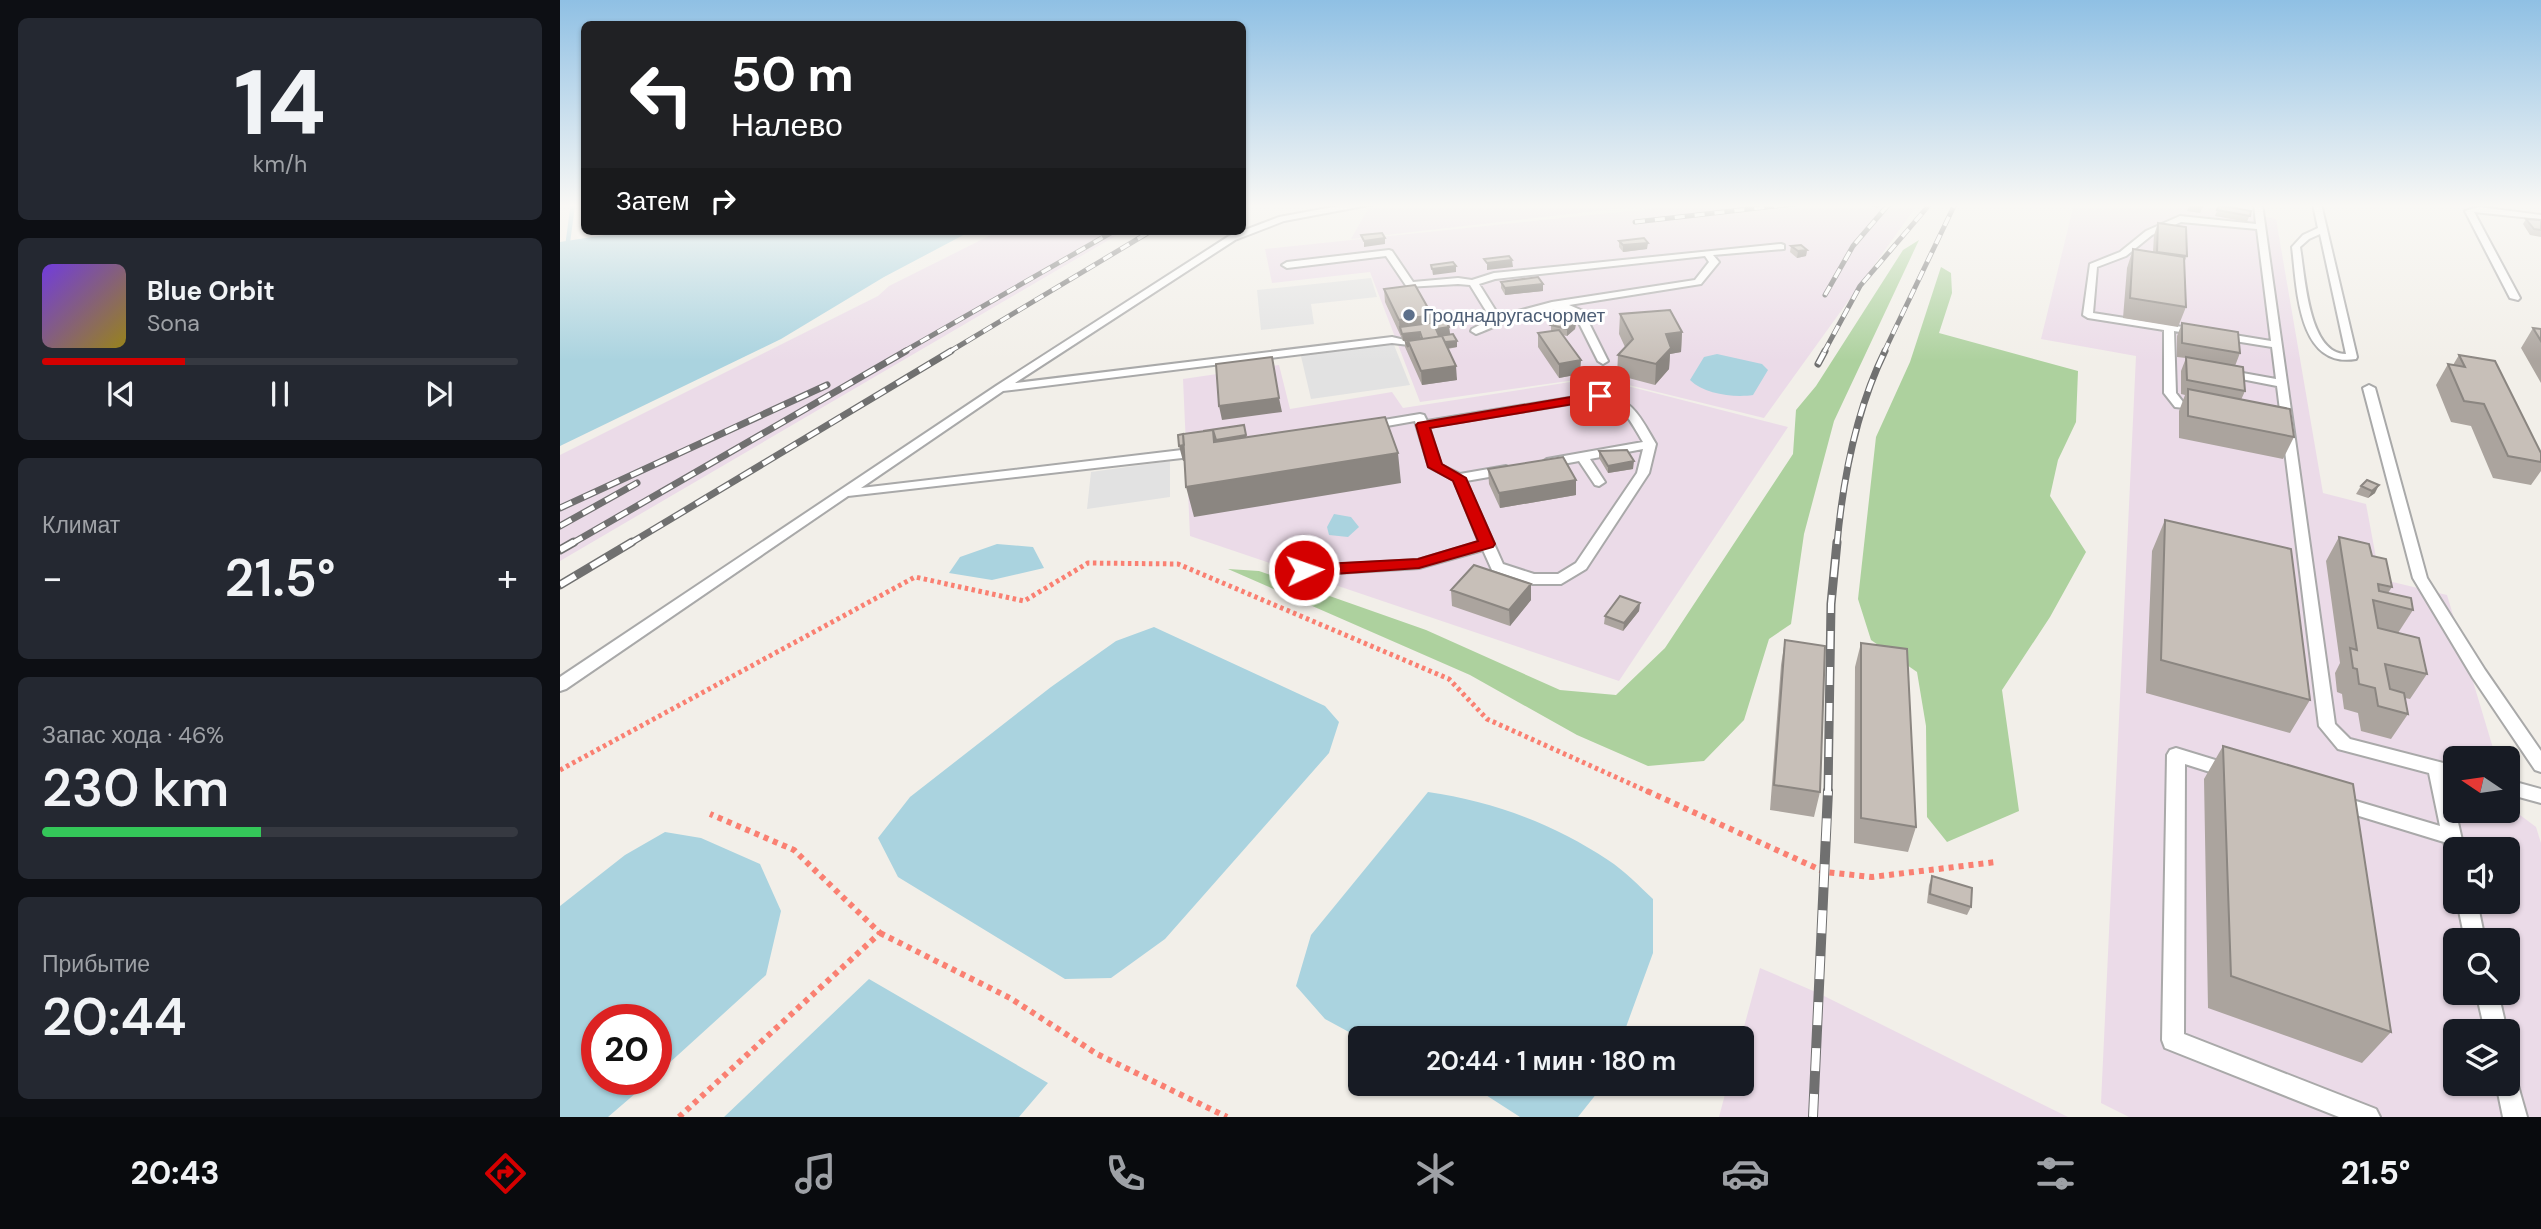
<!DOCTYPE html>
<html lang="ru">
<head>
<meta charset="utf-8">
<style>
  :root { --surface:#171b24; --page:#242831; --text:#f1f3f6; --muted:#9ea1a6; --line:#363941; --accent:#d40000 }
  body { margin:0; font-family:"DM Sans",sans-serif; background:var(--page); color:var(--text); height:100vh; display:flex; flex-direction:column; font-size:26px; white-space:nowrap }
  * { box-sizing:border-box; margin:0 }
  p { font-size:23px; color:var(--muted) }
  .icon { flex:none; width:38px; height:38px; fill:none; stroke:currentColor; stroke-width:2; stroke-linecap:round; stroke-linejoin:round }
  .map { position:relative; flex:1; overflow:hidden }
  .details { display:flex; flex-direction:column; gap:18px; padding:18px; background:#0d0f14; width:560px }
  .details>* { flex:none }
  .top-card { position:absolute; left:21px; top:21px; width:665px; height:214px; border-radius:10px; box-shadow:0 2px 5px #0004; background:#202124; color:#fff; overflow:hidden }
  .needle { width:46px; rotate:283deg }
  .fabs { position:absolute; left:1883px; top:746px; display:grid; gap:14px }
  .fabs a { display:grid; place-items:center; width:77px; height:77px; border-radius:10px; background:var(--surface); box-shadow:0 2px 5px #0004; font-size:35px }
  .speed { position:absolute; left:21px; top:1004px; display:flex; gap:14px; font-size:35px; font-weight:700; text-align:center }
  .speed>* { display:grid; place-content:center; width:91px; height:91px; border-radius:50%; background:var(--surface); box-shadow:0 2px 5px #0004; line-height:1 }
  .speed .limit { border:10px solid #d22; background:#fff; color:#111 }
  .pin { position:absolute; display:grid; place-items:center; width:60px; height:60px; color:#fff; margin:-30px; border-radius:14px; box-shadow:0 4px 10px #0006 }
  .me { position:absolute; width:77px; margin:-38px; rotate:87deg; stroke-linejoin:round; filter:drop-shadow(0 0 5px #0008) }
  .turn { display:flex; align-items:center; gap:24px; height:147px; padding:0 35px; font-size:32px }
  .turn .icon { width:91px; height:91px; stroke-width:2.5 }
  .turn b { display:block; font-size:49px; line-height:60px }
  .then { display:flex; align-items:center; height:66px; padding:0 35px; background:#0003; gap:14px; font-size:26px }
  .big { font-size:52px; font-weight:600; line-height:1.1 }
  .details .card { flex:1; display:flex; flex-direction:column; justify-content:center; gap:10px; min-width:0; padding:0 24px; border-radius:10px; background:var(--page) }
  .details .dial { align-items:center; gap:0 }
  .dial b { font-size:91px; line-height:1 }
  .song { display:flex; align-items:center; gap:21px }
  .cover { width:84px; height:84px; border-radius:10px; background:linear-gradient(135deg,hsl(260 70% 55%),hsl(50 70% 35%)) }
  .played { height:7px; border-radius:4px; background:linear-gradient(90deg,var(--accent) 30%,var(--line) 30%) }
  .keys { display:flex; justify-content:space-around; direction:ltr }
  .heat { display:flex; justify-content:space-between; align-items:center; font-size:38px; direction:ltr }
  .charge { height:10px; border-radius:5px; background:linear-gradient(90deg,#34c759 46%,var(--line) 0) }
  .trip { position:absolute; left:788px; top:1026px; width:406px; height:70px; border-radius:10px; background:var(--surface); box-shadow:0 2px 5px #0004; font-weight:600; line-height:70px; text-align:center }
  .dock { display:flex; height:112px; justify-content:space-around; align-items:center; background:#090b0e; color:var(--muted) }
  .dock .icon { width:49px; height:49px }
  .dock .on { color:var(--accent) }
  .dock b { font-size:32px; color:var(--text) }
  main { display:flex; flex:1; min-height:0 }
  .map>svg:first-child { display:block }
  .industrial { fill:#ebdbe8; fill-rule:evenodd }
  .forest { fill:#add19e }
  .parking { fill:#e2e2e2 }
  .water { fill:#aad3df }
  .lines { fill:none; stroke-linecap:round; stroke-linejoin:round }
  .stream { stroke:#aad3df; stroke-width:4.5 }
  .service-casing { stroke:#a9a9a9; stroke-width:4 }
  .path-far1 { stroke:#fa8072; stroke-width:5; stroke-dasharray:3.5 3.5; stroke-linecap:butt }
  .path { stroke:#fa8072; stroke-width:6; stroke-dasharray:5 5; stroke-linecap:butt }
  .service { fill:#fff; fill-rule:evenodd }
  .rail-far3-casing { stroke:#707070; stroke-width:5 }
  .rail-far2-casing { stroke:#707070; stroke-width:7 }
  .rail-far1-casing { stroke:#707070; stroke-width:9 }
  .rail-casing { stroke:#707070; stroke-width:10 }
  .rail-far3 { stroke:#fff; stroke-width:3.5; stroke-dasharray:10; stroke-linecap:butt }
  .rail-far2 { stroke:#fff; stroke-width:4.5; stroke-dasharray:13; stroke-linecap:butt }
  .rail-far1 { stroke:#fff; stroke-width:6; stroke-dasharray:18; stroke-linecap:butt }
  .rail { stroke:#fff; stroke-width:8; stroke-dasharray:23; stroke-linecap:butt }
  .wall { fill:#aba49e }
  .shaded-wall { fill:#8b8681 }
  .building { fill:#c7bfb8; stroke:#8b8681; stroke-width:2 }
  .route { fill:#d40000; stroke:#8a0000; stroke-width:2 }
  .service-dot { fill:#5c6f8a; stroke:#fff; stroke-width:2.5 }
  .labels { text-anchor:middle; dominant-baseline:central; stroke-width:6; stroke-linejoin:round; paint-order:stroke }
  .far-service-label { font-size:19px; fill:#4e5e75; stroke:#fff; text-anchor:start }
</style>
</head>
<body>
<main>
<section class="details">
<div class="card dial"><b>14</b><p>km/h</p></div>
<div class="card">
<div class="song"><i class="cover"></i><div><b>Blue Orbit</b><p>Sona</p></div></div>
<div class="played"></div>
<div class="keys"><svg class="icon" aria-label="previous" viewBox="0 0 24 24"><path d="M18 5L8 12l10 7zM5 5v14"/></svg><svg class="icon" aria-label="pause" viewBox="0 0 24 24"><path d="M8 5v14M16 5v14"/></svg><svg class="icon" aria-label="next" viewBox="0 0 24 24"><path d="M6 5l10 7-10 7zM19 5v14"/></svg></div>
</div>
<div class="card"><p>Климат</p>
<div class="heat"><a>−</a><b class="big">21.5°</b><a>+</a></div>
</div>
<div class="card"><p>Запас хода · 46%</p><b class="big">230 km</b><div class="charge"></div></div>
<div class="card"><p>Прибытие</p><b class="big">20:44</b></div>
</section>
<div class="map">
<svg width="1981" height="1117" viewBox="0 0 1981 1117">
  <rect width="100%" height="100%" fill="#f2efe9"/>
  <path class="industrial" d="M811 204H1097L791 239Z
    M1136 204H1358L1204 418 1036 377 860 402 810 272 712 283 705 249Z
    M1514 204H1635L1716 219 1763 493 1806 504 1820 579 1887 595 1936 758H1895V810H1948V796L1952 809 1976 827 1981 843V1117H1569L1541 1103 1576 356 1481 339ZM1895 849H1948V901H1895ZM1895 940H1948V992H1895ZM1895 1031H1948V1083H1895Z
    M439 231H564L0 561V455L318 296 329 286Z
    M719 365 730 409 832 392 843 408 1036 378 1228 427 1059 681 630 536 623 379Z
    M1200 968 1258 993 1508 1117H1159L1168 1083H1181V1038Z"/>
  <path class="forest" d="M1359 240 1274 421 1244 534 1231 624 1209 639 1184 720 1144 761 1088 766 1017 735 910 675 668 569 699 571 866 630 1000 690 1056 695 1105 648 1233 454 1236 410 1256 386 1343 250Z
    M1381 267 1391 273 1392 293 1379 333 1518 371 1516 422 1498 460 1490 496 1526 552 1490 617 1442 690 1459 811 1387 842 1367 817 1366 726 1357 672 1311 640 1298 599 1316 437 1350 362Z"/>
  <path class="parking" d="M811 278 817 297 751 304 754 324 701 330 697 290Z
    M832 340 850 385 751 399 740 352Z
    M610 461V497L527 509 531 472Z"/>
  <path class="water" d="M71 231H411L324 277 221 339 0 446V242Z
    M1157 354 1202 364 1208 370 1193 395C1174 398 1144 394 1130 380L1144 357Z
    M774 514 791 517 799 527 788 537 769 535 767 527Z
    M437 544 473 547 484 568 432 580 389 573 400 557Z
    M594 627 765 706 779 722 769 753 605 939 551 978 505 979 338 877 318 838 350 797 491 687 556 641Z
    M868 792C932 801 994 824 1048 860 1065 871 1079 886 1093 899V953L1062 1038H800L765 1019 736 986 751 935Z
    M105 832 141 838 200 864 221 911 206 975 96 1075V1020H37V1080H91L48 1117H0V906L65 855Z
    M309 979 488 1083 459 1117H164Z
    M902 1083H1045L1018 1117H960L915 1088Z"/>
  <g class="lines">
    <path class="stream" d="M8 241 13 204"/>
    <g class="service-casing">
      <path id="service" d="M789 204H814L724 221 675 240 455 383 832 337 849 341V345L832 343 443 391 301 488 622 450 628 454 622 458 288 496 6 689 0 691V677L436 386 669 236 719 217Z
        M1694 204H1702L1775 724 1790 739 1895 766V780L1888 778 1904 849H1895V859L1888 857 1884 842 1773 808 1770 803 1773 798 1779 796 1880 826 1869 773 1778 749 1759 726 1717 386 1666 376 1661 373 1666 370 1716 379 1712 347 1662 339 1657 336 1662 333 1711 341 1697 229 1621 222 1592 235 1566 256 1537 267 1533 313 1642 330 1643 332 1638 335 1614 331 1616 393 1623 402 1644 406V410L1615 407 1604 393V330L1528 318 1523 315 1530 264 1560 252 1586 231 1620 216 1696 224Z
        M1753 204H1761L1797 357 1796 359C1737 369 1737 286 1732 247L1743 235 1758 228ZM1760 234 1786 354C1748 354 1745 275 1740 247L1749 239Z
        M1919 207 1981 215V219L1914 212 1960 298 1958 300 1950 298 1905 211Z
        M1221 244 1224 245V249L1153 255 1159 262 1141 284 1009 305 1023 311 1048 361 1043 364 1038 361 1014 313C977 302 949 322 916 334L911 331 912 329 931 319 910 285 898 284 847 287 826 256 727 268 722 265 727 262 829 250 832 251 853 282 898 278 912 280 934 273ZM1145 256 1149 262 1135 280 992 302 939 316 919 284 935 279Z
        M1809 385 1815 388 1867 578 1925 670 1981 751V772L1975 770 1913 678 1853 578 1803 388Z
        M1039 393C1073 398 1080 417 1096 444L1089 473 1026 569 1001 584H973L932 570 923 550 859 568 744 575 737 571 733 552 740 548 747 552 750 566 858 560 919 542 894 480 869 467 855 421 810 429 806 427V423L860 414 864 415 867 421ZM1039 399C1063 403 1071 422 1083 442L987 459 981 463 987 467 1019 461 1035 485 1039 486 1045 482 1030 459 1083 449 1077 473 1016 563 998 574H974L943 564 906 481 946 474 952 470 946 466 900 474 881 465 869 427Z
        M1616 748 1675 766 1678 771 1675 776 1669 778 1625 764 1624 1034 1816 1109 1820 1117H1779L1605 1048 1602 1040 1607 755 1610 750Z
        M1948 780 1981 789V803L1948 794Z
        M1897 901H1917L1925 940H1905Z
        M1916 992H1938L1947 1031H1925Z
        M1948 1072 1955 1075 1967 1117H1943L1936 1083H1948Z"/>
    </g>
    <path class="path-far1" d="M0 770 355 577 464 601 528 563 618 564 889 679 927 719 1091 793"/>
    <path class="path" d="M1087 791 1265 872 1312 877 1436 862
      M320 933 450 998 537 1054 667 1117
      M119 1117 320 933 234 850 150 814"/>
    <use href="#service" class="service"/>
    <g class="rail-far3-casing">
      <path id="rail-far3" d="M1075 222 1234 204
        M1265 295 1293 246 1329 204
        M343 352 554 231
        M389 352 591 231
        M1264 352 1300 286 1370 204
        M1324 352 1395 204"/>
    </g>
    <g class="rail-far2-casing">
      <path id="rail-far2" d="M1258 364 1265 351
        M0 508 267 385
        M0 526 77 483
        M11 544 346 351
        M69 544 391 351
        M1277 544C1283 478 1296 410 1325 351"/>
    </g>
    <g class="rail-far1-casing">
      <path id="rail-far1" d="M0 550 14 542
        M0 585 72 542
        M1268 793 1271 604 1277 542"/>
    </g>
    <g class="rail-casing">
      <path id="rail" d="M1253 1117 1268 791"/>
    </g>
    <use href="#rail-far3" class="rail-far3"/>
    <use href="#rail-far2" class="rail-far2"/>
    <use href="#rail-far1" class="rail-far1"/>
    <use href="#rail" class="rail"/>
  </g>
  <path class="wall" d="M1307 204H1321L1318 208 1307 205Z
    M1630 204H1644L1640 213 1627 211Z
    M1659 205 1691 211 1687 222 1655 216Z
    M1966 219 1981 220V237L1970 235 1963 224Z
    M1598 223 1627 256 1624 263 1626 307 1618 327 1563 318 1567 268 1573 249 1593 252 1594 235Z
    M1059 241 1087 249 1063 252 1059 247Z
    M1231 246 1247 250 1246 256 1237 258 1230 252Z
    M941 282 983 291 945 295 941 288Z
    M824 289 873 323 889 327 890 334 897 341V347L888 349 897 380 862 385 845 347V340L843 341 825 302Z
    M1060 314 1122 332 1121 352 1110 354 1109 369 1095 385 1057 375 1058 355 1065 347 1059 334Z
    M1016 323 1015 329 1007 336 1002 335 1020 374 999 378 978 347V333L991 331V325Z
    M1622 323 1680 353 1675 366 1685 391 1681 400 1734 437 1723 459 1619 438V411L1625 395 1621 394V371L1626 358 1617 357V336Z
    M1973 328 1981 329V383L1961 348Z
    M1899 355 1981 453V471L1971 485 1933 478 1911 426 1891 422 1876 385 1888 364 1893 365Z
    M1039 451 1073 469 1048 473 1039 458Z
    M928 469 1016 480V495L940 508 929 484Z
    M1807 480 1815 493 1808 498 1796 494 1801 486Z
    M1605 520 1750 700 1730 733 1586 693 1592 551Z
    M1779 537 1812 556 1832 587 1828 593 1853 610 1838 633 1867 674 1850 699 1845 698 1848 714 1831 739 1801 731 1798 713 1784 709 1782 694 1777 692 1775 673 1780 663 1766 561Z
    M891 590 971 600 950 626 892 606Z
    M1080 603 1079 611 1063 631 1044 624 1045 616Z
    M1225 640 1260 792 1254 817 1210 810 1221 665Z
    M1301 643 1356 827 1348 852 1294 843 1295 667Z
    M1663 746 1831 1032 1802 1063 1648 1008 1644 779Z
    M1372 876 1411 907 1407 915 1367 903 1369 885Z"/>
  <path class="shaded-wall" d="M825 238V244L804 247V241Z
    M1088 243 1087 249 1063 252V245Z
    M1247 250 1246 256 1237 258 1238 251Z
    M952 260 953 267 927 270V263Z
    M896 266V272L873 275 872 269Z
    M983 284V291L945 295V288Z
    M872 315 873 328 840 327V333L839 320Z
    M1016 323 1015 329 1007 336V329Z
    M889 327 890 334 876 336V329Z
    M860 332V338L843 341 842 334Z
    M1122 332 1121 352 1110 354 1109 369 1095 385 1096 364 1106 334Z
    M897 341V347L853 353 851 347Z
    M1021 360 1020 374 999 378V364Z
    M896 366 897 380 862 385 861 371Z
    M719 398 722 412 662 420 659 406Z
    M653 430 686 435 689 449 623 461 619 446Z
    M838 453 841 483 634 517 626 487Z
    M1074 461 1073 469 1048 473V466Z
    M1016 480V495L940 508 939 493Z
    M1819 485 1815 493 1808 498 1812 491Z
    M971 584V600L950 626 949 610Z
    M1080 603 1079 611 1063 631 1064 623Z"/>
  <path class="building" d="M1630 204H1644L1642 207Z
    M1659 205 1691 211 1690 216 1657 210Z
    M1966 219 1981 220V230L1974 229Z
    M1598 223 1626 227 1627 256 1597 252Z
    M822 233 825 238 804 241 801 235Z
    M1084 238 1088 243 1063 245 1059 241Z
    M1241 245 1247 250 1238 251 1231 246Z
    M1573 249 1624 257 1626 307 1570 298Z
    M949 256 952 260 927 263 924 259Z
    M893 262 896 266 872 269 871 265Z
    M978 277 983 284 945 288 941 282Z
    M855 285 872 315 839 320 824 289Z
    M1110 310 1122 332 1106 334 1111 348 1096 364 1058 355 1073 339 1060 314Z
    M1000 319 1016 323 1007 329 991 325Z
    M886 321 889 327 876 329 879 336 893 334 897 341 885 342 882 336 848 341V347L845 340 862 338 860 332 842 334 840 327Z
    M1622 323 1678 332 1680 353 1622 343Z
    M1973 328 1981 329V341Z
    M999 330 1021 360 999 364 978 333Z
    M882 336 896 366 861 371 848 341Z
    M1899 355 1935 361 1981 453V462L1948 456 1924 404 1904 401 1888 364 1905 367Z
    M712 357 719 398 659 406 656 364Z
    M1626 357 1683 367 1685 391 1627 380Z
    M1628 389 1730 409 1734 437 1628 416Z
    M825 417 838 453 626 487 623 434 653 430 654 442Z
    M684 425 686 435 656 440 653 430 643 431Z
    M623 434 624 445 619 446 618 435Z
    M1067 450 1074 461 1048 466 1039 451Z
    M1003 457 1016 480 939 493 928 469Z
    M1807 480 1819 485 1812 491 1801 486Z
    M1605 520 1731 549 1750 700 1601 660Z
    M1779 537 1809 544 1812 556 1826 559 1832 587 1818 584 1819 591 1851 598 1853 610 1813 600 1818 628 1859 638 1867 674 1825 664 1830 689 1844 693 1848 714 1818 706 1815 688 1799 684 1797 669 1793 668 1790 648 1797 650Z
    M914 565 971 584 949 610 891 590Z
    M1060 596 1080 603 1064 623 1045 616Z
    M1225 640 1265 646 1260 792 1214 785Z
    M1301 643 1347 649 1356 827 1301 818Z
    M1663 746 1793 784 1831 1032 1671 976Z
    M1372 876 1412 888 1411 907 1370 894Z"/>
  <linearGradient id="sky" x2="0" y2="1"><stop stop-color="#8fc0e4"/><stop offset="0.57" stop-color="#f9f8f5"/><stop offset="1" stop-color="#f9f8f5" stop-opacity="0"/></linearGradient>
  <rect width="1981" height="361" fill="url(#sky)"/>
  <path class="route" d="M1040 392 1044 393V399L870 428 882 464 906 478 935 544 933 547 859 568 744 576 736 570 744 565 858 559 918 541 893 481 868 467 856 425 858 423Z"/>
  <circle class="service-dot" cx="849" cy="315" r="7"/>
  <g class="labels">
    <g class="far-service-label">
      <text x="863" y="315">Гроднадругасчормет</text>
    </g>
  </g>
</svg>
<div class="fabs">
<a><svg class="needle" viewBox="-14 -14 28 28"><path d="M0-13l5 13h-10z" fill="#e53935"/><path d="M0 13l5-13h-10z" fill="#9ea1a6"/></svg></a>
<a><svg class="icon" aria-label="sound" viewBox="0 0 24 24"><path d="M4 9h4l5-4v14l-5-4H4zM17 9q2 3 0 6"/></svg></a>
<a><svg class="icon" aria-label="search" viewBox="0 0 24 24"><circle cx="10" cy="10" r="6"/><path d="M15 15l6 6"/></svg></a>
<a><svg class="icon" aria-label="layers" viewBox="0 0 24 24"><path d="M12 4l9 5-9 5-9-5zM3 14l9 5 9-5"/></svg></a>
</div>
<div class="speed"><div class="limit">20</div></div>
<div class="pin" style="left:1040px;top:396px;background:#d93025"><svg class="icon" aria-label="arrive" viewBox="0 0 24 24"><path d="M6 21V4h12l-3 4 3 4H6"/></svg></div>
<svg class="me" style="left:744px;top:570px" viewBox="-20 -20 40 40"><circle r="17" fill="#d40000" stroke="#fff" stroke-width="3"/><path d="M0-11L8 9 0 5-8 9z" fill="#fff"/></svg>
<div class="trip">20:44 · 1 мин · 180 m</div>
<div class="top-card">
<div class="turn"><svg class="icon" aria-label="left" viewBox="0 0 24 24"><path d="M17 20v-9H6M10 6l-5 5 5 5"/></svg><div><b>50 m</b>Налево</div></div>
<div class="then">Затем<svg class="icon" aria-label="right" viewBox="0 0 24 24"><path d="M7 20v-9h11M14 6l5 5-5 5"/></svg></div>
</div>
</div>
</main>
<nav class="dock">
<b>20:43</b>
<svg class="icon on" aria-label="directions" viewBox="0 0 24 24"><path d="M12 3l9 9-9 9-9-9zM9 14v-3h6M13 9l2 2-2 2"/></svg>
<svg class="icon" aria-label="music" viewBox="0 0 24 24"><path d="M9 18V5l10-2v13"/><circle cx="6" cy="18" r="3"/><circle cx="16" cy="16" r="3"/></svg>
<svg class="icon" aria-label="phone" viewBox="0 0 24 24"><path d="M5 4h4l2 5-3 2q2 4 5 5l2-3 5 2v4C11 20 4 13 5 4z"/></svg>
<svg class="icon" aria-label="climate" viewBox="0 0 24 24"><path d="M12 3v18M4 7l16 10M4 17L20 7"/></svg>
<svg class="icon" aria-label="car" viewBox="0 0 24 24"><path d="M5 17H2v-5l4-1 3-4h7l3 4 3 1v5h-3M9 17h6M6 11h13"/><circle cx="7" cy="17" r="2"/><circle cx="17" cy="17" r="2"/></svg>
<svg class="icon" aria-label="filters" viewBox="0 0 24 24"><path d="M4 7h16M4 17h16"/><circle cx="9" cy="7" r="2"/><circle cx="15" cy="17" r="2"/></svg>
<b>21.5°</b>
</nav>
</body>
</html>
